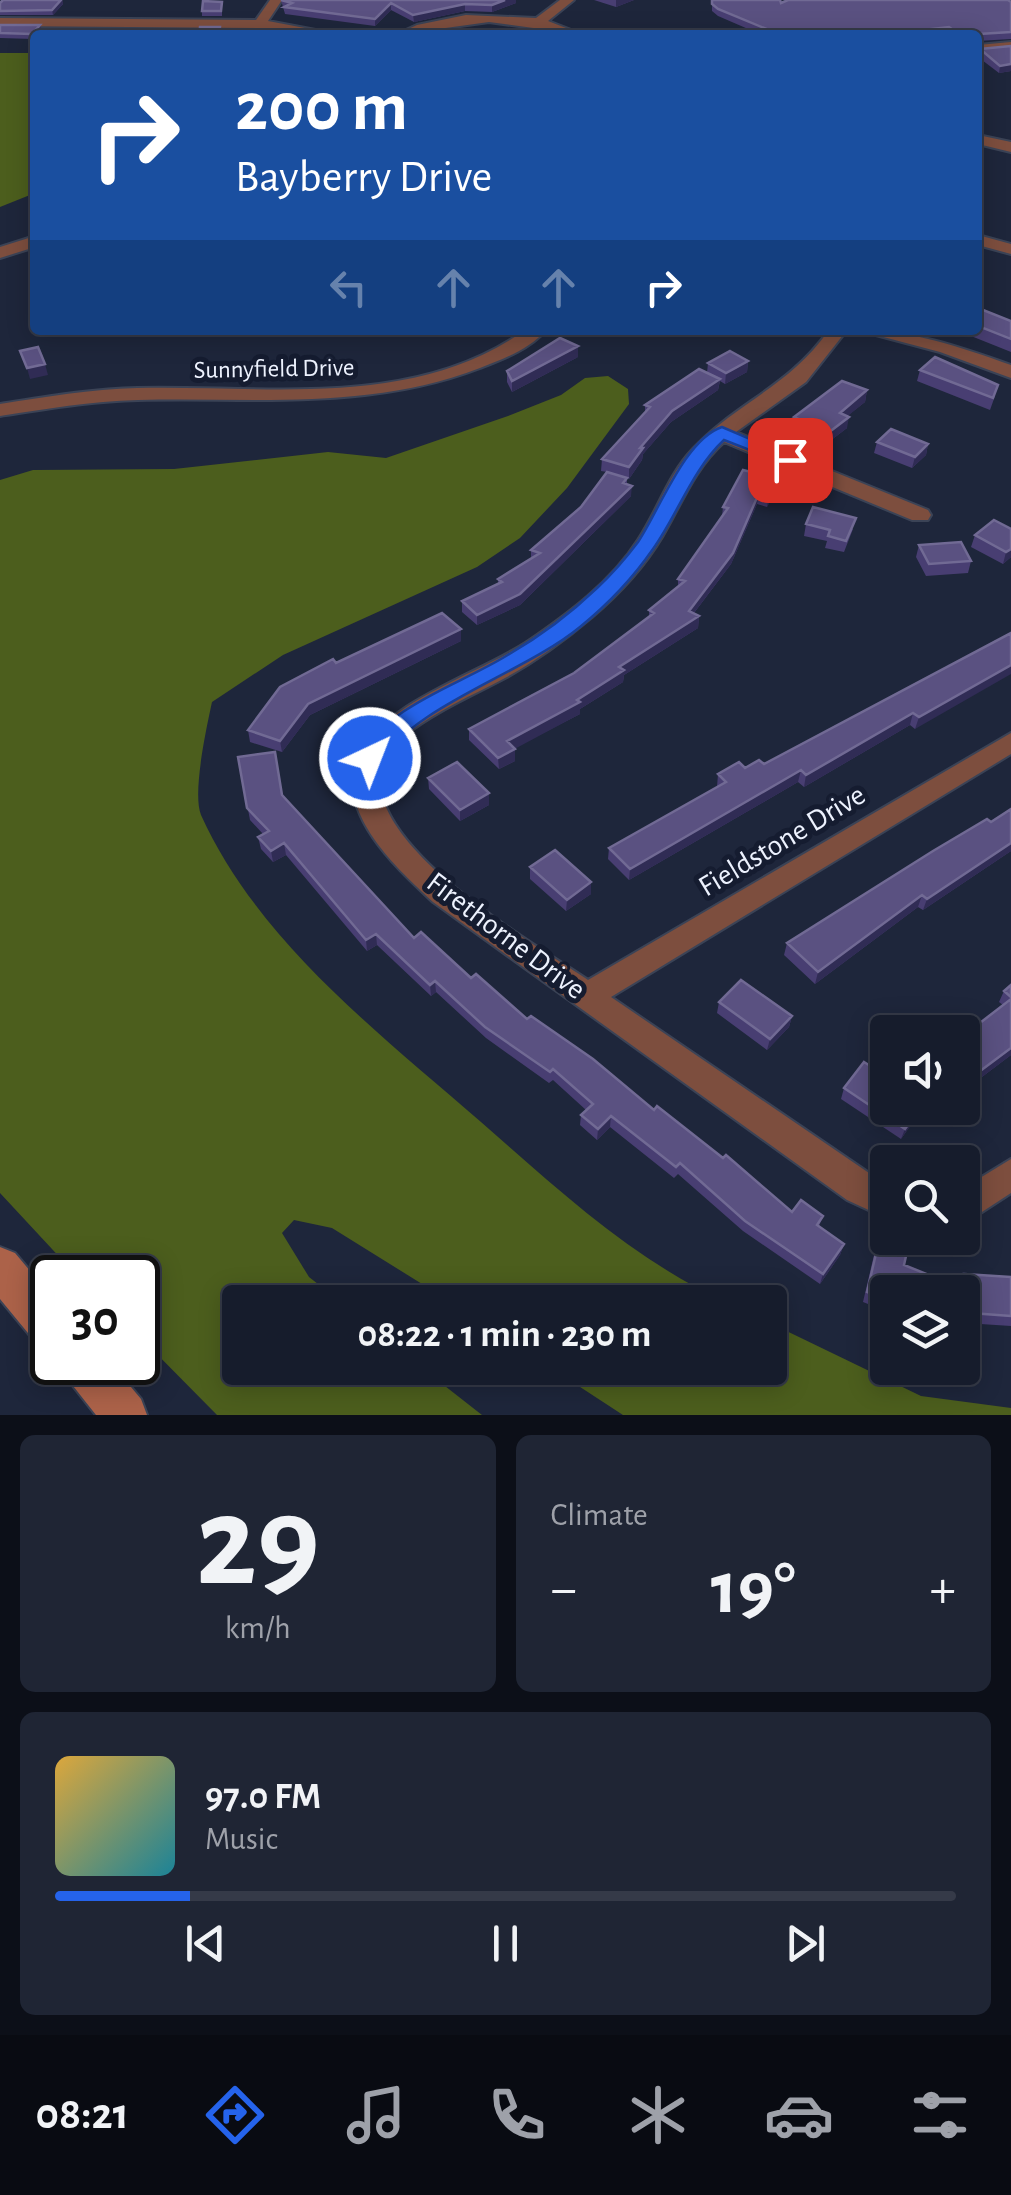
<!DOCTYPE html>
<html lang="en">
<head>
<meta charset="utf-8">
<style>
  :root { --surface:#161c2c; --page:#1f2534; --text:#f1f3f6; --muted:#9ea1a9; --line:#353a48; --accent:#2563eb }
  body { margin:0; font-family:"Alegreya Sans",sans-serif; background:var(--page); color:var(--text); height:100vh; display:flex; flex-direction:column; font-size:38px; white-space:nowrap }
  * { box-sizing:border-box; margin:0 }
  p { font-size:32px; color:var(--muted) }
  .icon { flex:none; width:55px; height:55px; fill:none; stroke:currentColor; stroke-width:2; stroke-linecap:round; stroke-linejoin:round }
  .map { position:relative; height:1415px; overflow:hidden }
  .drawer { display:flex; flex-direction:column; gap:20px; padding:20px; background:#0c0f18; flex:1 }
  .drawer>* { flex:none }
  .guide { position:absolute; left:30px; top:30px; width:952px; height:305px; border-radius:10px; box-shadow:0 5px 25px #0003,0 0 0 2px var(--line); background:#1a4fa0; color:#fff; overflow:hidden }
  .buttons { position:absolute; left:870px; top:1015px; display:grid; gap:20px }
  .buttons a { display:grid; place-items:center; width:110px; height:110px; border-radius:10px; background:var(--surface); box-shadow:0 5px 25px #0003,0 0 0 2px var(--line); font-size:50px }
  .speed { position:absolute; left:30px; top:1255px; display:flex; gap:20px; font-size:50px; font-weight:700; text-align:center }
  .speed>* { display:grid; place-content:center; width:130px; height:130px; border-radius:50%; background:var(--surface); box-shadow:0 5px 25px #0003,0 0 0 2px var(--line); line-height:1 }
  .speed .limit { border:5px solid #111; border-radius:15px; background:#fff; color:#111 }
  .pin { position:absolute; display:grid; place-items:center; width:85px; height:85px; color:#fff; margin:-42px; border-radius:20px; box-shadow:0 5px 15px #0006 }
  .me { position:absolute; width:110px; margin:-55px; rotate:43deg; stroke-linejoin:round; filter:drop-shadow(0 0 8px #0008) }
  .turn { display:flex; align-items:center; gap:35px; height:210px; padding:0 40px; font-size:45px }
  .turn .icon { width:130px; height:130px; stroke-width:2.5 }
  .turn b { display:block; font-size:70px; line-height:85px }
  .lanes { display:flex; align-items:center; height:95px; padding:0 40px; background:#0003; justify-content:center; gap:50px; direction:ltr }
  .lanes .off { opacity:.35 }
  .big { font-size:75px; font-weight:700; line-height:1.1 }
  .drawer .widget { flex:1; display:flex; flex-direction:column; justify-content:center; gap:15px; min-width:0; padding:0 35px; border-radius:15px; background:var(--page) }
  .drawer .dial { align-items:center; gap:0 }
  .dial b { font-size:130px; line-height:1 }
  .song { display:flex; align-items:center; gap:30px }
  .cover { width:120px; height:120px; border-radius:15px; background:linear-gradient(135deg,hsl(40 70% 55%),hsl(190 70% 35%)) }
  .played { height:10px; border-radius:5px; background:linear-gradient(90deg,var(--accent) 15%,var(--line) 15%) }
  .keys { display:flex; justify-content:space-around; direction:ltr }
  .heat { display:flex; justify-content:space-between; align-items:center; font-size:55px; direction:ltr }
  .drawer .tiles { flex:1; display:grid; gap:20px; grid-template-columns:1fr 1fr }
  .widget:last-child { grid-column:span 2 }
  .trip { position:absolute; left:222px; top:1285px; width:565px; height:100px; border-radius:10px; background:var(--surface); box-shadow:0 5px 25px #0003,0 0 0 2px var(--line); font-weight:700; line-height:100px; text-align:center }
  .tabs { display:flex; height:160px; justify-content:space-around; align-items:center; background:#090b12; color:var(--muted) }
  .tabs .icon { width:70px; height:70px }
  .tabs .current { color:var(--accent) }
  .tabs b { font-size:45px; color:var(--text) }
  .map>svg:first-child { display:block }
  .forest { fill:#4c5e1d }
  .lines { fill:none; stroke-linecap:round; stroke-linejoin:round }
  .street-casing { stroke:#3b4356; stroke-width:4 }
  .secondary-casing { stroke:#3b4356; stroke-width:4 }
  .street { fill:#7d4e3e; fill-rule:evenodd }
  .secondary { fill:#ac6249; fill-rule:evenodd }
  .wall { fill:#483e72 }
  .shaded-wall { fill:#302c55 }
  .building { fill:#5a5181; stroke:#716a94; stroke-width:2.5 }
  .route { fill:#2563eb; stroke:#184099; stroke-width:2.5 }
  .labels { text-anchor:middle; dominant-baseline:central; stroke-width:10; stroke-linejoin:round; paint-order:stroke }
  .far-street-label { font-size:25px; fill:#edf2fe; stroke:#151c30 }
  .street-label { font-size:30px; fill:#edf2fe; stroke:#151c30 }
</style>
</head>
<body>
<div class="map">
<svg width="1011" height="1415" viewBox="0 0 1011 1415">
  <rect width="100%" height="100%" fill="#1e263b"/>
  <path class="forest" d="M0 53H35V193L0 207Z
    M608 376 628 389 629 404 567 488 520 538 477 567 283 655 212 702C207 726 192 793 201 815 258 941 380 1034 481 1122 558 1189 633 1260 726 1302H451L332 1228 294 1220 282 1233 309 1277 341 1302H240V1368H422L482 1415H217L138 1335V1278L78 1277 0 1193V480L33 470 174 469 328 452 386 458 508 416 561 395 585 378Z
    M770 1323 921 1396 1011 1408V1415H623L551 1368H770Z"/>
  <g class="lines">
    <g class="street-casing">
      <path id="street" d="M270 0H282L268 21 342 35 260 28 0 26V18L256 20Z
        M560 0H574L548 21 584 35 489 22 395 35 417 25 466 15 536 18Z
        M1011 42V50L978 53V45Z
        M978 135 1011 142V152L978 144Z
        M978 235 1011 244V254L978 245Z
        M35 236V247L0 258V247Z
        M525 330H546C530 349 503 359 480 368 369 411 254 397 138 400 91 401 46 409 0 416V404C45 397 91 389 137 388 265 385 414 410 525 330Z
        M829 330H847L806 382 736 432 928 510 931 515 928 520H912L724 442C694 469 682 503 662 537 644 567 619 594 592 617 565 640 536 661 505 678 471 696 436 711 405 735 305 814 534 943 588 980L1011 733V754L611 997 888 1186V1219L847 1200 433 902C399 870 338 816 356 762 375 705 479 674 527 642 568 614 611 582 638 540 658 510 668 475 693 449 737 402 789 387 829 330Z
        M857 330C912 330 960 347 1011 365V378L940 352Z
        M1011 1159V1193L962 1225V1189Z"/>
    </g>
    <g class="secondary-casing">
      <path id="secondary" d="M0 1247 15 1253 52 1297V1350L37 1344 0 1299Z
        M59 1362H110L141 1399 147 1415H96L66 1377Z"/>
    </g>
    <use href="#street" class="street"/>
    <use href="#secondary" class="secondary"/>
  </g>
  <path class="wall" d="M3 0H62L63 4 53 15H0V3Z
    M281 0 516 3 492 12 465 11 414 22 391 10 375 26 285 14Z
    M594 0H634L616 7Z
    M712 0 781 3 1011 2V39L978 41V35L948 34 762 35 718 16 712 11Z
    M222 2V16H202V11Z
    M0 25H40L41 30 33 39 0 38Z
    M1011 46V71L999 73 978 57 980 49Z
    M978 308 1011 321V352L956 330H978Z
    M578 357 512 392 507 382V371Z
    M748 361 747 372 725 384 720 381 718 390 671 422 643 454 642 460 629 479 627 478V484L631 496 520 605 477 625 462 612V601L498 584V579L531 559V550L581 507 607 472 601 471 602 459 645 412V405L707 373 708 363Z
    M920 370 995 396 990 410 917 381Z
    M867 390 865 402 847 416V428L826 444 792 428 794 417Z
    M877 442 928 444 926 455 912 468 874 453Z
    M743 470 776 490 767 507 757 504 731 564 694 613 699 616 698 628 624 675 623 682 580 709V714L514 748 515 761 499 769 469 740V729L574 673 649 617V610L678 588V579L722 516 723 507Z
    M806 524 853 529 844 552 825 548 827 541 804 536Z
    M1011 529V557L1003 564 971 547 975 535Z
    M919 545 971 561 968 573 926 576 916 557Z
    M461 629V641L310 715 282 752 250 742 248 730 336 663Z
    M1011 633 915 729 910 725 804 787 798 782 629 880 608 859 609 848 717 787 718 774 764 764Z
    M238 757 282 795 414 938 792 1212 823 1216 819 1226 844 1244 840 1255 820 1284 743 1231 678 1174 674 1178 610 1127 597 1140 580 1125 581 1115 586 1110 553 1080 549 1083 486 1038 436 992 431 996 377 945 367 951 286 855 273 862 261 849 258 837 263 834 250 820Z
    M428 778 489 805 460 821 429 789Z
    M1011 809V851L923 910 918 907 815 984 784 955 787 943Z
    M530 867 591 882V894L566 911 530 879Z
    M1011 985V1055L962 1092V1032H945L946 1031 976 1026 1003 1005 999 1002 1004 991Z
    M719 1002 792 1016 789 1027 767 1050 717 1013Z
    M844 1088 920 1112 901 1139 841 1099Z
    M878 1245 888 1292V1312L863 1302 874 1255Z
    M964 1274 1011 1277V1326L965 1323 962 1307V1292H960L959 1283Z"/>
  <path class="shaded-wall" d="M62 0 63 4 53 15 52 10Z
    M505 0H516V3L492 12V5Z
    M616 0H634L616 7Z
    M391 3V10L375 26V19Z
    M465 4V11L414 22 413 15Z
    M40 25 41 30 33 39 32 34Z
    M949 27 948 34 941 35H879Z
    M1011 64V71L999 73 1000 66Z
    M578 346V357L512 392V381Z
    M748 361 747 372 725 384 726 373Z
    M45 364 48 375 30 379 27 368Z
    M720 379 718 390 671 422 643 454 642 460 629 479V467L640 448 672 411Z
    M867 390 865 402 838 424 840 413Z
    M849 417 847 428 826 444 828 433Z
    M928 444 926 455 912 468 915 457Z
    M777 478 776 490 767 507 769 495Z
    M632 486 631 496 520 605 477 625V615Z
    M759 493 757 504 731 564 687 622 689 611Z
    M1011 549V557L1003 564 1006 552Z
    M699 616 698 628 624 675 623 682 580 709V714L507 753V741L577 700 619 667Z
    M461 629V641L310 715 282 752 280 741 308 704Z
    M1011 665V674L915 729 919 717Z
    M913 713 910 725 804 787 806 775Z
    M515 749V761L499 769 498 758Z
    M801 770 798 782 629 880 630 869Z
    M489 793V805L460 821V810Z
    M284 843 286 855 273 862 271 851Z
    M1011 843V851L923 910 927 899Z
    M591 882V894L566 911 567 900Z
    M922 895 918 907 815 984 818 972Z
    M376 934 377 945 367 951 366 940Z
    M435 981 436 992 431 996 430 985Z
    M792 1016 789 1027 767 1050 770 1039Z
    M1011 1048V1055L962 1092 964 1083Z
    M920 1108H922L920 1112 901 1139 905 1129Z
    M611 1116 610 1127 597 1140 598 1129Z
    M844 1244 840 1255 820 1284 823 1274Z"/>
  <path class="building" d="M3 0H61L52 10 0 11V3Z
    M281 0H505L492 5 465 4 413 15 391 3 375 19 284 7 292 3Z
    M712 0H780L781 3 788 0H1008L1011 2V32L979 34 978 41V35H960L949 27 879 35H781L718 9 712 4Z
    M203 1 222 2 221 11H202Z
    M0 25H40L32 34 0 33Z
    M200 27H220L219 35H199Z
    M1011 46V64L1000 66 980 49Z
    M978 308 1011 321V339L978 326Z
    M560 338 578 346 512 381 507 371Z
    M38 347 45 364 27 368 20 351Z
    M730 351 748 361 726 373 708 363Z
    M935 357 998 385 993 398 920 370Z
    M699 369 720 379 672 411 640 448H643L629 467 602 459 650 407 645 405Z
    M842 381 867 390 840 413 849 417 828 433 794 417Z
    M891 429 928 444 915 457 877 442Z
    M743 470 777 478 769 495 759 493 733 553 689 611 699 616 619 667 624 670 577 700 580 702 507 741 515 749 498 758 469 729 574 673 654 613 649 610 685 581 678 579 728 508 723 507Z
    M607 472 627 478 623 483 632 486 520 594 477 615 462 601 502 582 498 579 540 553 531 550 581 507Z
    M813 507 856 518 846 541 828 536 830 530 806 524Z
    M994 520 1011 529V549L1006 552 975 535Z
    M961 542 971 561 929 564 919 545Z
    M442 613 461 629 308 704 280 741 248 730 280 687 333 659 336 663Z
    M1011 633V665L919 717 913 713 806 775 801 770 630 869 609 848 726 782 718 774 739 762 745 768 759 760 764 764Z
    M275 752 282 795 414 938 421 932 471 978 476 974 527 1019 531 1016 593 1059 654 1110 657 1106 723 1158 726 1155 792 1212 801 1200 823 1216 817 1225 844 1244 823 1274 745 1221 680 1163 676 1167 611 1116 598 1129 581 1115 593 1104 553 1069 550 1072 485 1027 435 981 430 985 376 934 366 940 284 843 271 851 258 837 269 831 247 808 238 757Z
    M457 762 489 793 460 810 428 778Z
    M1011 809V843L927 899 922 895 818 972 787 943 933 851 987 819 991 822Z
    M555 850 591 882 567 900 530 867Z
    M741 980 792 1016 770 1039 719 1002Z
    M1011 985V997L1004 991Z
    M1011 999V1048L964 1083 962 1032H947L946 1031 965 1016 976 1026Z
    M864 1062 888 1077V1108H920L905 1129 844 1088Z
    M878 1245 906 1256 904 1265 934 1277 931 1292H888V1300L867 1292Z
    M964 1274 1011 1277V1316L971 1313Z"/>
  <path class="route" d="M722 427 799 460 783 463 724 440C692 470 678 514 653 549 633 578 607 605 580 627 523 674 414 705 379 764H362L358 758C390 704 455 687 506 656 539 637 570 614 597 588 611 575 626 558 638 542 659 511 685 439 722 427Z"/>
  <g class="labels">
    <g class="far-street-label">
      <text transform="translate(274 369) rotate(-1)">Sunnyfield Drive</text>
    </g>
    <g class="street-label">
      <text transform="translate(782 841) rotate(-31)">Fieldstone Drive</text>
      <text transform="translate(506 936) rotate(37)">Firethorne Drive</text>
    </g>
  </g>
</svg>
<div class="buttons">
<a><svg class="icon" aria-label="sound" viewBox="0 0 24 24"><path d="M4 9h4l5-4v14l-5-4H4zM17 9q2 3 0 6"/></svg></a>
<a><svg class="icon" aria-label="search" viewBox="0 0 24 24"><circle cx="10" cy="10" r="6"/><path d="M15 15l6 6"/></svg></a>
<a><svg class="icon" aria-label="layers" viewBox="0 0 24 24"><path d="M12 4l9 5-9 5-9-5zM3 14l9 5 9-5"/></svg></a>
</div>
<div class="speed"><div class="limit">30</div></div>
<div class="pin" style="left:790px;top:460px;background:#d93025"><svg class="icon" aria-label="arrive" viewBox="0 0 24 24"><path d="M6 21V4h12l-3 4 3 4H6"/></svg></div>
<svg class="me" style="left:370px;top:758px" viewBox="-20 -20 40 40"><circle r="17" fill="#2563eb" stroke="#fff" stroke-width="3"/><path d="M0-11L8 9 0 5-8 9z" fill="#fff"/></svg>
<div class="trip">08:22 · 1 min · 230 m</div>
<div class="guide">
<div class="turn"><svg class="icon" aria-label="right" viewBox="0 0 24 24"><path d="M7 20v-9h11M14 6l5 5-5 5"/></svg><div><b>200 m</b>Bayberry Drive</div></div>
<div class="lanes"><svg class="icon off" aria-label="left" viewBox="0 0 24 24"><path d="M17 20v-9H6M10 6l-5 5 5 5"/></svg><svg class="icon off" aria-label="ahead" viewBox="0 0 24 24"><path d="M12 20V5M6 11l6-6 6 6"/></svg><svg class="icon off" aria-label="ahead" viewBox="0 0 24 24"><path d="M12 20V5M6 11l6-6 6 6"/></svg><svg class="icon" aria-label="right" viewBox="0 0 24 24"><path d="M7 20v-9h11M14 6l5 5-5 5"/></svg></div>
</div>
</div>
<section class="drawer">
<div class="tiles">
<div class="widget dial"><b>29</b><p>km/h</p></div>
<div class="widget"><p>Climate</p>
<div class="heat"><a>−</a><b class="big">19°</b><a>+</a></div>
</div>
<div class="widget">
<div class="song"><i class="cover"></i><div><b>97.0 FM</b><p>Music</p></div></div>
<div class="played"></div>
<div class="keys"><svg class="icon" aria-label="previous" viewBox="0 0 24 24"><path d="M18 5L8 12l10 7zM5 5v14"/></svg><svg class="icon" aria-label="pause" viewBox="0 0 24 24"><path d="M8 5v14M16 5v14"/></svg><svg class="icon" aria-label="next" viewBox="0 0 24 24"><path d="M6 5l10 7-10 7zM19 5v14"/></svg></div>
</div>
</div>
</section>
<nav class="tabs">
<b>08:21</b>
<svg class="icon current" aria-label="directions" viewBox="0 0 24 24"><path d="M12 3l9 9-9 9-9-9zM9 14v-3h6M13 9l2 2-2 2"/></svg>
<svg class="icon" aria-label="music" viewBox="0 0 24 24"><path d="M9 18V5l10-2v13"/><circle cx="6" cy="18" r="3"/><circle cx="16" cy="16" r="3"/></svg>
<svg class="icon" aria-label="phone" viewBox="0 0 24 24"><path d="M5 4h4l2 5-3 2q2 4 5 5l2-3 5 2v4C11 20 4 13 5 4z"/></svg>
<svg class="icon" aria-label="climate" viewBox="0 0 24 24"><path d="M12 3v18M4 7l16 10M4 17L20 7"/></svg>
<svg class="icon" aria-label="car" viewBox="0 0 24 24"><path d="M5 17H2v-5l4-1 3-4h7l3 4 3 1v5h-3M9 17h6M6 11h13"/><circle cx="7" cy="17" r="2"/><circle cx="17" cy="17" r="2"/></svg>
<svg class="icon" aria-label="filters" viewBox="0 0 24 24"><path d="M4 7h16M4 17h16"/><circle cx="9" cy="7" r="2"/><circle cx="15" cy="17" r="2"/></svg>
</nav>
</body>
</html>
